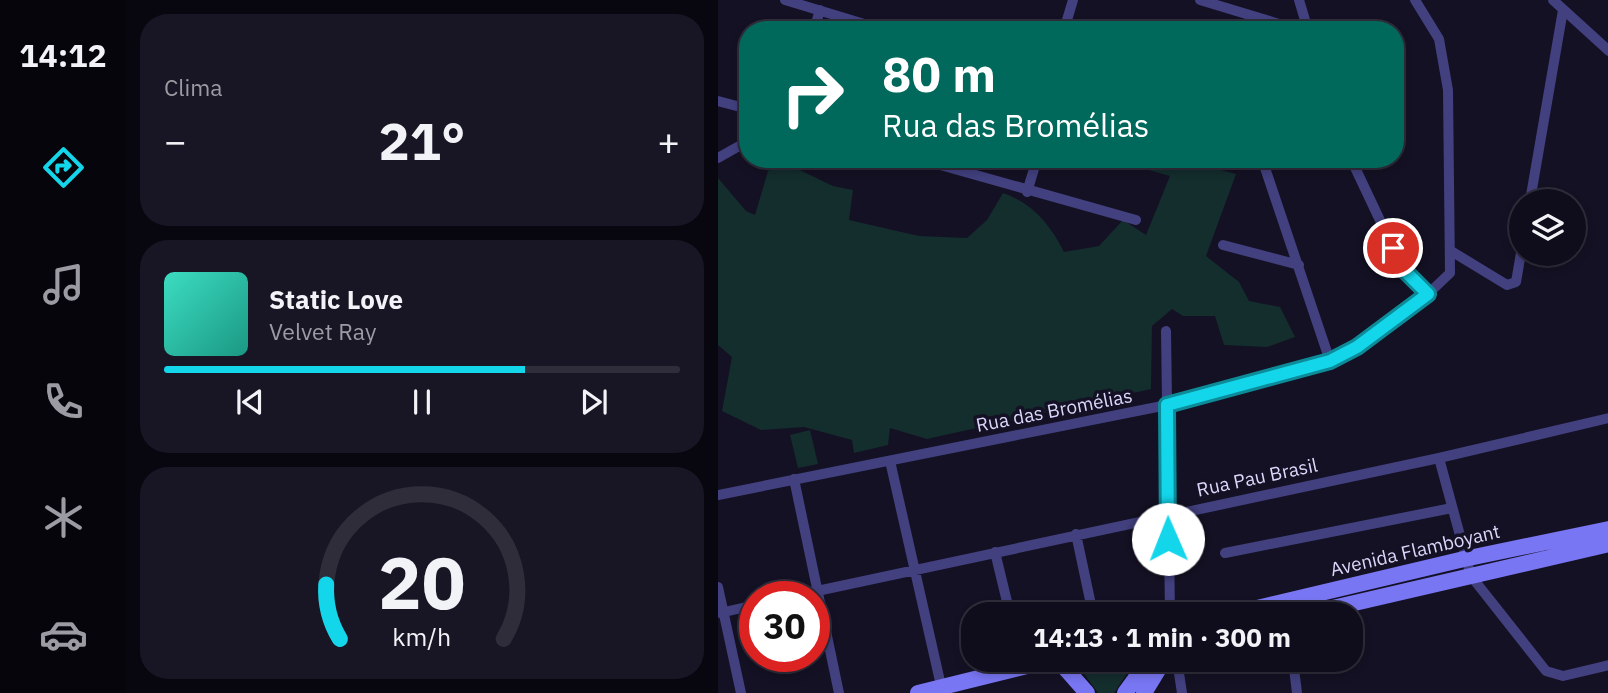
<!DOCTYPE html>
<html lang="pt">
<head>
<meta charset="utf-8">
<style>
  :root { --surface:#0f0d1b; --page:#181624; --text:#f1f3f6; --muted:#9b9ca3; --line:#2f2d3a; --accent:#14d6eb }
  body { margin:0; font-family:"IBM Plex Sans",sans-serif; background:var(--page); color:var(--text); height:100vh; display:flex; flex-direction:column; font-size:26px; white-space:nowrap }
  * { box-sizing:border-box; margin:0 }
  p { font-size:23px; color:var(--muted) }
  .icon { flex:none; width:38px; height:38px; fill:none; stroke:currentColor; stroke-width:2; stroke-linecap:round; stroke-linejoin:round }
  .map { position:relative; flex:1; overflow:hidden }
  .panel { display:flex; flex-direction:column; gap:14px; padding:14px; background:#08070f; width:592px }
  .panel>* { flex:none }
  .top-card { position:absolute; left:21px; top:21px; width:665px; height:147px; border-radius:28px; box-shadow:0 4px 10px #0003,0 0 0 2px var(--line); background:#00695c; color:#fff; overflow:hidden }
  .buttons { position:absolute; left:791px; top:189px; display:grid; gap:14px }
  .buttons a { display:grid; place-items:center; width:77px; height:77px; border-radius:50%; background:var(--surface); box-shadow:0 4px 10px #0003,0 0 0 2px var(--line); font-size:35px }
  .speed { position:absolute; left:21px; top:581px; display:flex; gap:14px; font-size:35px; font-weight:700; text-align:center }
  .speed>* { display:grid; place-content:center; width:91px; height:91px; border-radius:50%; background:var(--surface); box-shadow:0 4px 10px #0003,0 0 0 2px var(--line); line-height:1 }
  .speed .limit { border:10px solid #d22; background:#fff; color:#111 }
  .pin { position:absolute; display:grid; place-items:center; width:60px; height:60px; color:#fff; margin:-30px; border:4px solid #fff; border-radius:50%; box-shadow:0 2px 7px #0007 }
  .me { position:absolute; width:77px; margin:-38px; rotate:359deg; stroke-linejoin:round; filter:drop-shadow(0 0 5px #0008) }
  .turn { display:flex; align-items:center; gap:24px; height:147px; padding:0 28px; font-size:32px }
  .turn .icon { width:91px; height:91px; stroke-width:2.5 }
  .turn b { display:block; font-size:49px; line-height:60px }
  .big { font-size:52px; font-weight:700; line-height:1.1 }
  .panel .card { flex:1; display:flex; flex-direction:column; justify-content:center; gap:10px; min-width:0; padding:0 24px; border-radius:28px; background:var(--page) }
  .panel .dial { align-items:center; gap:0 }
  .dial svg { height:182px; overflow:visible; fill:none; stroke:var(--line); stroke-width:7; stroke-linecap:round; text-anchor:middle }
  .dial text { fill:var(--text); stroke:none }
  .song { display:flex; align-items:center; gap:21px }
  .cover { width:84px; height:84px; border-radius:10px; background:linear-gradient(135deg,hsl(170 70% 55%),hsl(170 70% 35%)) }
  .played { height:7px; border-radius:4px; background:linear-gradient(90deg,var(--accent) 70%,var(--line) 70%) }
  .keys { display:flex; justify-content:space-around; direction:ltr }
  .heat { display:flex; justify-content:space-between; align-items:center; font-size:38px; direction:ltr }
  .trip { position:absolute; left:243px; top:602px; width:402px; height:70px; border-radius:28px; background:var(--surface); box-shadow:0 4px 10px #0003,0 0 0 2px var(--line); font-weight:700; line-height:70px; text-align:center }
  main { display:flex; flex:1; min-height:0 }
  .dock { display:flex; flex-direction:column; width:126px; justify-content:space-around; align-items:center; background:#06050b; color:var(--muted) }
  .dock .icon { width:49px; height:49px }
  .dock .selected { color:var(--accent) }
  .dock b { font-size:32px; color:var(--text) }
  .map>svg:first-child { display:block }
  .green { fill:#142d2d }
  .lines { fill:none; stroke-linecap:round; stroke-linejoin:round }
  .street { stroke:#42407f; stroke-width:10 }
  .secondary { stroke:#7976f3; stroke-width:16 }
  .route-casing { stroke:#0d8b99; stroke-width:18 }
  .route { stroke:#14d6eb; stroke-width:12 }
  .labels { text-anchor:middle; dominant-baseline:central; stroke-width:7; stroke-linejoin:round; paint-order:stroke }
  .street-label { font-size:19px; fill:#dbd7fc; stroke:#141124 }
</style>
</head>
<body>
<main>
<nav class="dock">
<b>14:12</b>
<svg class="icon selected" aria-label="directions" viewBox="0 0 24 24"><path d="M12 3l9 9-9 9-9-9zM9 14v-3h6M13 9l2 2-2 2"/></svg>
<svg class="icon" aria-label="music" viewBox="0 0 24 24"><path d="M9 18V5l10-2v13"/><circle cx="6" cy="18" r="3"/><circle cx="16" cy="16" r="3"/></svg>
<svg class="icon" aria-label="phone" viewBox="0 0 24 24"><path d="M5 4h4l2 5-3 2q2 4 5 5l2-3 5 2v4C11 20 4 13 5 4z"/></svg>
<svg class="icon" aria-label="climate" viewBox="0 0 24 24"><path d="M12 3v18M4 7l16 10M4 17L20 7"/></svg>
<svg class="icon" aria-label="car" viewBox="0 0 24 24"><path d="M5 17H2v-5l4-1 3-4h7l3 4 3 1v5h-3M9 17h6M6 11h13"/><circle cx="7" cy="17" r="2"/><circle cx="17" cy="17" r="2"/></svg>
</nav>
<section class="panel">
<div class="card"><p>Clima</p>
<div class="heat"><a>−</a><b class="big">21°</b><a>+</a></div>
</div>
<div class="card">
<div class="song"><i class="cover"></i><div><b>Static Love</b><p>Velvet Ray</p></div></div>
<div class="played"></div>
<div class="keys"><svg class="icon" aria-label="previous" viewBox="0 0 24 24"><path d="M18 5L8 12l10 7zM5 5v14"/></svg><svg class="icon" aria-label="pause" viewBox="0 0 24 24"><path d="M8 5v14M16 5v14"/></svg><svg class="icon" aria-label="next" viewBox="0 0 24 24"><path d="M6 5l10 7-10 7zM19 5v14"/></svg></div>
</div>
<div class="card dial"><svg viewBox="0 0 100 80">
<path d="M14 69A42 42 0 1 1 86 69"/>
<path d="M14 69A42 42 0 0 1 8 45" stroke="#14d6eb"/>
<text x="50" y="56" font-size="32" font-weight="700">20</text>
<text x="50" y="72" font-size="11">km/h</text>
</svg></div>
</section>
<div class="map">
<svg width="891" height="693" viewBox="0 0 891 693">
  <rect width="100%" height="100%" fill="#141124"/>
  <path class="green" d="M392 159H462L518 174 488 256 521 282 531 301 562 307 577 337 549 347 506 345 497 316H465L454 309 434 326 433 389 209 439 172 428 170 445 136 453 134 440 86 427 43 430 4 411 14 357 0 345V178L28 211 37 215 50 171 65 162 115 186 135 190 131 220 201 236 249 238 269 220 285 193C314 203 332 224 346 252L381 246 405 220 428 235 452 176Z
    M92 430 100 464 80 468 72 435Z
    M356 660H418L396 693H380Z"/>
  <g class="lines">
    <path class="street" d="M67 0 166 30
      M482 0 581 30
      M581 0 590 30
      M835 0 891 51
      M96 30 102 10
      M346 30 355 0
      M0 101 30 109
      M0 158 30 141
      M201 159 418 220
      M544 159 612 361
      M633 159 685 269 710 294
      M309 192 319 159
      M812 201 845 10
      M505 245 581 265
      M733 251 789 285 798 282 803 253
      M448 331 452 614
      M721 458 753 576 828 671 845 676 891 665
      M172 461 224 690
      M76 479 121 693
      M0 495 449 405 612 361 639 347 710 294 732 273 730 90 721 39 697 0
      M358 534 375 614
      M277 552 292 614
      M507 553 734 508
      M0 587 23 693
      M71 597 721 458 891 418
      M2 613 37 605
      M459 660 464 693
      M575 660 579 693"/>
    <path class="secondary" d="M514 614 746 559 891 529
      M589 614 891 544
      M340 660 369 693
      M200 693 333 660
      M407 693 431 660
      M426 693 446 660"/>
  </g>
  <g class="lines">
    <g class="route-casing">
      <path id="route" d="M450 539 449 405 612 361 639 347 710 294 685 269 675 248"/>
    </g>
    <use href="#route" class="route"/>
  </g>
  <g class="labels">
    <g class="street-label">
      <text transform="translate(336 410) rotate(-11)">Rua das Bromélias</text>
      <text transform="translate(539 477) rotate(-12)">Rua Pau Brasil</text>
      <text transform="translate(697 550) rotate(-13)">Avenida Flamboyant</text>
    </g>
  </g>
</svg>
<div class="buttons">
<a><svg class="icon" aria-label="layers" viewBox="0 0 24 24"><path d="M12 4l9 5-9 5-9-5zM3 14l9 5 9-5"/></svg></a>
</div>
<div class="speed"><div class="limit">30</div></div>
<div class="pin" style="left:675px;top:248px;background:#d93025"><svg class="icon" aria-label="arrive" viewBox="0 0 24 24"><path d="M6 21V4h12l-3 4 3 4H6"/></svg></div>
<svg class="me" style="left:450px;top:539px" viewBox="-20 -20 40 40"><circle r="19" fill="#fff"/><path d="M0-13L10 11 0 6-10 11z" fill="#14d6eb"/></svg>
<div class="trip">14:13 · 1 min · 300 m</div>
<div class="top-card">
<div class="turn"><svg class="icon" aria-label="right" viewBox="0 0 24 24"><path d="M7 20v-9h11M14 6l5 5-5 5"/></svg><div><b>80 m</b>Rua das Bromélias</div></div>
</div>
</div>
</main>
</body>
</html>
